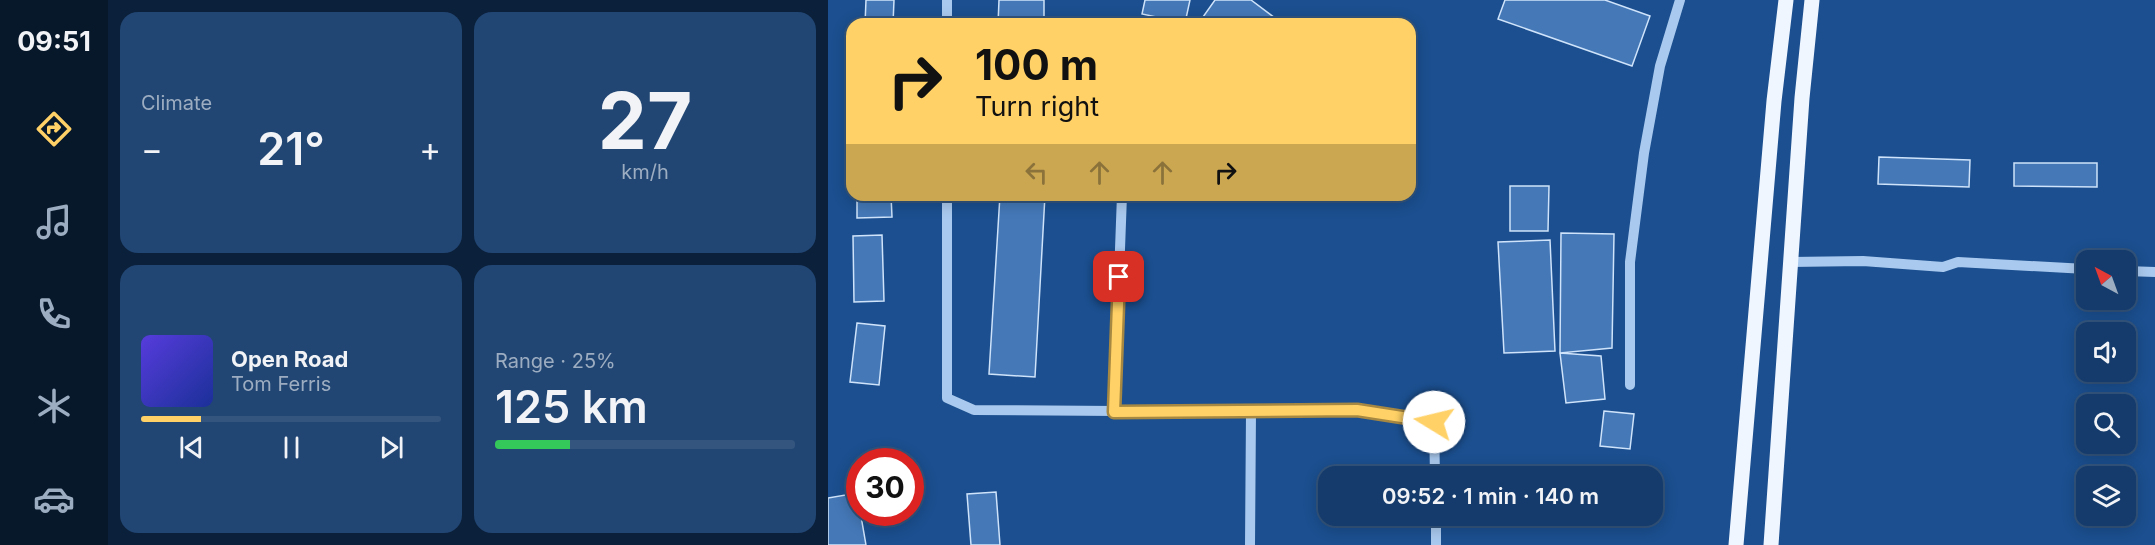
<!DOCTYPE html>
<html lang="en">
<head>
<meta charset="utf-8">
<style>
  :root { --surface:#143b6b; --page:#214673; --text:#f1f3f6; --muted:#9dadc1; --line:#33557e; --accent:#ffd166 }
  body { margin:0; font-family:Inter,sans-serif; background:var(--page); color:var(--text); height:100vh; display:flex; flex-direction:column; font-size:22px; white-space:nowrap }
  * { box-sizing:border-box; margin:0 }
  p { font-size:20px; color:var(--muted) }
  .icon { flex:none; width:33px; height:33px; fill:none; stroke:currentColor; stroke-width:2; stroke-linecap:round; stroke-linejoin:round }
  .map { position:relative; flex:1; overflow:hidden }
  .drawer { display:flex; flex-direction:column; gap:12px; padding:12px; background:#0b203b; width:720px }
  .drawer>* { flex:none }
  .banner { position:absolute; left:18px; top:18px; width:570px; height:183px; border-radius:18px; box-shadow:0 3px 15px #0003,0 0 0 2px var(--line); background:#ffd166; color:#111; overflow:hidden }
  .needle { width:39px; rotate:319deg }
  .controls { position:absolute; left:1248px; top:250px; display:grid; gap:12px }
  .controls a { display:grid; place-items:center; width:60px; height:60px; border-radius:12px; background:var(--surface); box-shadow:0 3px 15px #0003,0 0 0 2px var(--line); font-size:30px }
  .speed { position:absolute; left:18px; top:448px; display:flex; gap:12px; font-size:30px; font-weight:700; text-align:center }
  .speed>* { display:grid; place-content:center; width:78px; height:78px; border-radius:50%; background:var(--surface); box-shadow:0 3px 15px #0003,0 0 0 2px var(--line); line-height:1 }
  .speed .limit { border:9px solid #d22; background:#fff; color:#111 }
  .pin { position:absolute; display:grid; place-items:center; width:51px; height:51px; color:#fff; margin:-26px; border-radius:12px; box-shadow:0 3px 9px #0006 }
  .me { position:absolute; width:66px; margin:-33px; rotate:279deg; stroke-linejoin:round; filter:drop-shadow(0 0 4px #0008) }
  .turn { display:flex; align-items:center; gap:21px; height:126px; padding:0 30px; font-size:27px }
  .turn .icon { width:78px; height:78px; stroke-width:2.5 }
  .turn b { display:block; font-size:42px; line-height:51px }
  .lanes { display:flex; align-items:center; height:57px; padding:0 30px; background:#0003; justify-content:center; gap:30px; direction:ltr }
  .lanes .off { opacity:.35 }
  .big { font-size:45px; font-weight:600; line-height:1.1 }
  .drawer .card { flex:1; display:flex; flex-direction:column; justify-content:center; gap:9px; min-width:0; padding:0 21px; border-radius:18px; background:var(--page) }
  .drawer .dial { align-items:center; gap:0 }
  .dial b { font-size:78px; line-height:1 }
  .song { display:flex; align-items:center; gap:18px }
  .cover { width:72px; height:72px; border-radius:9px; background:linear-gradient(135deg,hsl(250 70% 55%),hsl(230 70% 35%)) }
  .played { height:6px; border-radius:3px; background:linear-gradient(90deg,var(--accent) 20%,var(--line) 20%) }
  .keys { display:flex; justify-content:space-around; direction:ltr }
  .heat { display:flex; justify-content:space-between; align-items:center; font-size:33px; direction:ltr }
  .charge { height:9px; border-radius:4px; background:linear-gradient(90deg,#34c759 25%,var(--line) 0) }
  .drawer .tiles { flex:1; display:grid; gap:12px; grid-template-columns:repeat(2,1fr) }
  .trip { position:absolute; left:490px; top:466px; width:345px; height:60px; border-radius:18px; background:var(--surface); box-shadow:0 3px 15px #0003,0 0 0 2px var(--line); font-weight:600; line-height:60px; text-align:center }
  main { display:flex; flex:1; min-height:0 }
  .tab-bar { display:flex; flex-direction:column; width:108px; justify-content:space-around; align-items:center; background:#08182b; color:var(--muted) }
  .tab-bar .icon { width:42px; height:42px }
  .tab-bar .active { color:var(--accent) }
  .tab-bar b { font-size:27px; color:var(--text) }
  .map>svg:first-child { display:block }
  .building { fill:#4478b7; stroke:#cfe3fa; stroke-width:1.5 }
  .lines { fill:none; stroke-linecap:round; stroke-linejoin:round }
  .minor { stroke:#a9c9ee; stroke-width:10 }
  .major { stroke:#f0f6ff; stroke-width:15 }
  .route-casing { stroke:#a68842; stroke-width:15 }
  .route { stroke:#ffd166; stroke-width:10 }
</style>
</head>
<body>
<main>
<nav class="tab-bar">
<b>09:51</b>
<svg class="icon active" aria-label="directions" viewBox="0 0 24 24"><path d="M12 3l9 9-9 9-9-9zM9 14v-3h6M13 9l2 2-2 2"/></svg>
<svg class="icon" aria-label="music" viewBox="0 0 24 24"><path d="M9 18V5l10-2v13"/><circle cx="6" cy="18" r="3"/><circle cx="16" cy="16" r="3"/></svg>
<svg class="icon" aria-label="phone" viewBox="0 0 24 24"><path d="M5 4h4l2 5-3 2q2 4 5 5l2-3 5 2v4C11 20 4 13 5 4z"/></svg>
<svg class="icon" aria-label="climate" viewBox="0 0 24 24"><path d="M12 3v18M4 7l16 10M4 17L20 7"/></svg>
<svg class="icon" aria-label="car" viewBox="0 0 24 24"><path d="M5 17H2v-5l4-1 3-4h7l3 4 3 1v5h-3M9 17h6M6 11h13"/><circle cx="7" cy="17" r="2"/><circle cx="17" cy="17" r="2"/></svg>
</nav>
<section class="drawer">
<div class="tiles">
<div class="card"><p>Climate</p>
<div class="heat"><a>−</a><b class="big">21°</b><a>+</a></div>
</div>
<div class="card dial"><b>27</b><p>km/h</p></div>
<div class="card">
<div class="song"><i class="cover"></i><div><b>Open Road</b><p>Tom Ferris</p></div></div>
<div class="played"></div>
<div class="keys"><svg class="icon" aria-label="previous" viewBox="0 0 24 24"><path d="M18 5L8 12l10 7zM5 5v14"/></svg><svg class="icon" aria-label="pause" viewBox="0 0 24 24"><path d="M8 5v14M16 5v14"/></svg><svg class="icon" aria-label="next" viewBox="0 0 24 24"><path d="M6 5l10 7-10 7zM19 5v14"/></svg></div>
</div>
<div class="card"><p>Range · 25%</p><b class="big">125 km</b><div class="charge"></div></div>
</div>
</section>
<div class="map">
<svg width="1327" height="545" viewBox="0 0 1327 545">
  <rect width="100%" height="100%" fill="#1b4f8f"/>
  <path class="building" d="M38 0H66L65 24H37Z
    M171 0H216V24H170Z
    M317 0H362L357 23 314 14Z
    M387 0H423L455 24H370Z
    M677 0H777L822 16 804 66 670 19Z
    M1051 157 1142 160 1141 187 1050 184Z
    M1186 163H1269V187L1186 186Z
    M682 186H721L720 231H682Z
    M29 195H63L64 217 29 218Z
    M172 195H217L207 377 161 374Z
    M733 233 786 234 784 348 732 353Z
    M54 235 56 301 26 302 25 236Z
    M722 240 727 351 676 353 670 242Z
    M29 323 57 326 51 385 22 382Z
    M732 353 773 356 777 399 738 403Z
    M776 411 806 414 802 449 772 446Z
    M168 492 172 545H143L139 494Z
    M29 493 38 545H0V498Z"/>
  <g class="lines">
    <path class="minor" d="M119 24V0
      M119 195V398L146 410 423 412 529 410 606 422 607 477
      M962 262 1035 261 1115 267 1130 262 1258 269
      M1298 271 1327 272
      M802 385V262L816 153 832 66 852 0
      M286 412 294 195
      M608 516V545
      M422 545 423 412"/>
    <path class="major" d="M908 545 946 101 958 0
      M943 545 974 98 984 0"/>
  </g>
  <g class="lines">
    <g class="route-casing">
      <path id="route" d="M291 277 286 412 529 410 606 422"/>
    </g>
    <use href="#route" class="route"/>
  </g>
</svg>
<div class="controls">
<a><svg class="needle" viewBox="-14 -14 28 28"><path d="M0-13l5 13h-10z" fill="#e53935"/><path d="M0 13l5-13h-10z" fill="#9dadc1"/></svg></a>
<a><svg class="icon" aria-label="sound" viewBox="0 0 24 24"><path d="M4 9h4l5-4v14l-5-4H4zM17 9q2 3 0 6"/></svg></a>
<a><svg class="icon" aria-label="search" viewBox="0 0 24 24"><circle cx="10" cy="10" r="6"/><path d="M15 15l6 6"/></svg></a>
<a><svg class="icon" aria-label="layers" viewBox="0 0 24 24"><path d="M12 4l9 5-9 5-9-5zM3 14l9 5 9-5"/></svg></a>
</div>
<div class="speed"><div class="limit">30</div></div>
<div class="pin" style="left:291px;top:277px;background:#d93025"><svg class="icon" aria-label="arrive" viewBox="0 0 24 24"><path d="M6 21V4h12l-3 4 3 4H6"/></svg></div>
<svg class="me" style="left:606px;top:422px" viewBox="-20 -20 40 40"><circle r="19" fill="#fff"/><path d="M0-13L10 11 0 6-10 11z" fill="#ffd166"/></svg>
<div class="trip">09:52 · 1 min · 140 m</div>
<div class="banner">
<div class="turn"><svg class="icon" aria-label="right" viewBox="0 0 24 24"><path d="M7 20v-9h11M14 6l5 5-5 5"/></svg><div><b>100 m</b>Turn right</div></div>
<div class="lanes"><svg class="icon off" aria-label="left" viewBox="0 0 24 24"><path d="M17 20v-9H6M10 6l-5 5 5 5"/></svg><svg class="icon off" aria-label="ahead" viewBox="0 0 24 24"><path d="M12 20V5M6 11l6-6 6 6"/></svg><svg class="icon off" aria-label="ahead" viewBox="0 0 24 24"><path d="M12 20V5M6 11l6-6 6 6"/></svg><svg class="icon" aria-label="right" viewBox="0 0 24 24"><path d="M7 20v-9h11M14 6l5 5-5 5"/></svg></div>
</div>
</div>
</main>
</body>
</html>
